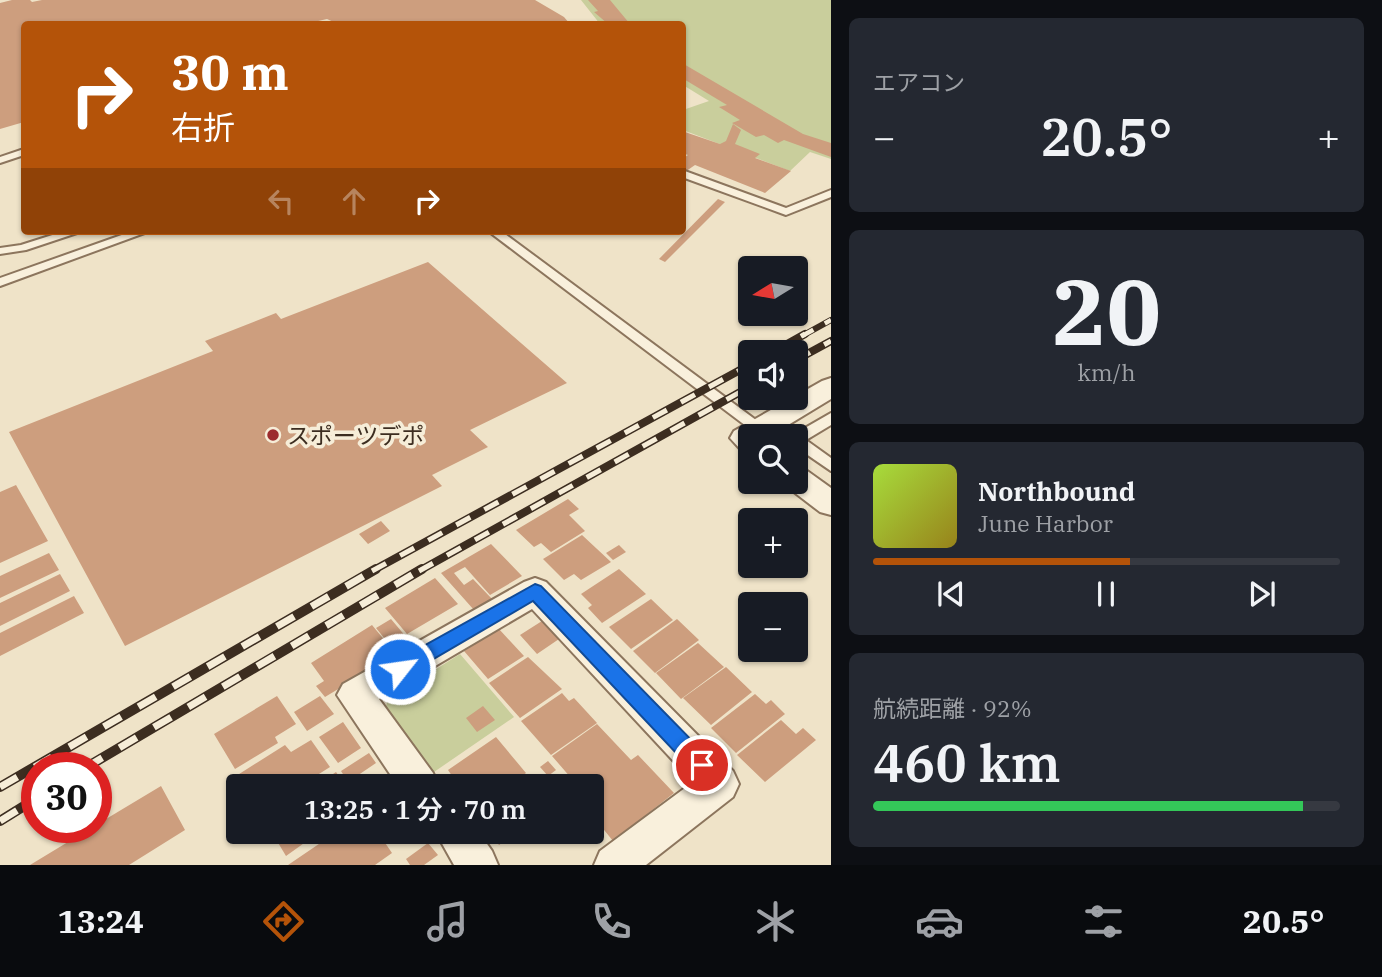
<!DOCTYPE html>
<html lang="ja">
<head>
<meta charset="utf-8">
<style>
  :root { --surface:#171b24; --page:#242831; --text:#f1f3f6; --muted:#9ea1a6; --line:#363941; --accent:#b45309 }
  body { margin:0; font-family:"IBM Plex Serif","Noto Sans JP",serif; background:var(--page); color:var(--text); height:100vh; display:flex; flex-direction:column; font-size:26px; white-space:nowrap }
  * { box-sizing:border-box; margin:0 }
  p { font-size:23px; color:var(--muted) }
  .icon { flex:none; width:38px; height:38px; fill:none; stroke:currentColor; stroke-width:2; stroke-linecap:round; stroke-linejoin:round }
  .map { position:relative; flex:1; overflow:hidden }
  .panel { display:flex; flex-direction:column; gap:18px; padding:18px; background:#0d0f14; width:551px }
  .panel>* { flex:none }
  .banner { position:absolute; left:21px; top:21px; width:665px; height:214px; border-radius:7px; box-shadow:0 2px 5px #0004; background:#b45309; color:#fff; overflow:hidden }
  .needle { width:46px; rotate:259deg }
  .controls { position:absolute; left:738px; top:256px; display:grid; gap:14px }
  .controls a { display:grid; place-items:center; width:70px; height:70px; border-radius:7px; background:var(--surface); box-shadow:0 2px 5px #0004; font-size:35px }
  .speed { position:absolute; left:21px; top:752px; display:flex; gap:14px; font-size:35px; font-weight:700; text-align:center }
  .speed>* { display:grid; place-content:center; width:91px; height:91px; border-radius:50%; background:var(--surface); box-shadow:0 2px 5px #0004; line-height:1 }
  .speed .limit { border:10px solid #d22; background:#fff; color:#111 }
  .pin { position:absolute; display:grid; place-items:center; width:60px; height:60px; color:#fff; margin:-30px; border:4px solid #fff; border-radius:50%; box-shadow:0 2px 7px #0007 }
  .me { position:absolute; width:77px; margin:-38px; rotate:60deg; stroke-linejoin:round; filter:drop-shadow(0 0 5px #0008) }
  .turn { display:flex; align-items:center; gap:24px; height:147px; padding:0 35px; font-size:32px }
  .turn .icon { width:91px; height:91px; stroke-width:2.5 }
  .turn b { display:block; font-size:49px; line-height:60px }
  .lanes { display:flex; align-items:center; height:66px; padding:0 35px; background:#0003; justify-content:center; gap:35px; direction:ltr }
  .lanes .off { opacity:.35 }
  .big { font-size:52px; font-weight:600; line-height:1.1 }
  .panel .card { flex:1; display:flex; flex-direction:column; justify-content:center; gap:10px; min-width:0; padding:0 24px; border-radius:10px; background:var(--page) }
  .panel .dial { align-items:center; gap:0 }
  .dial b { font-size:91px; line-height:1 }
  .song { display:flex; align-items:center; gap:21px }
  .cover { width:84px; height:84px; border-radius:10px; background:linear-gradient(135deg,hsl(80 70% 55%),hsl(50 70% 35%)) }
  .played { height:7px; border-radius:4px; background:linear-gradient(90deg,var(--accent) 55%,var(--line) 55%) }
  .keys { display:flex; justify-content:space-around; direction:ltr }
  .heat { display:flex; justify-content:space-between; align-items:center; font-size:38px; direction:ltr }
  .charge { height:10px; border-radius:5px; background:linear-gradient(90deg,#34c759 92%,var(--line) 0) }
  .trip { position:absolute; left:226px; top:774px; width:378px; height:70px; border-radius:7px; background:var(--surface); box-shadow:0 2px 5px #0004; font-weight:600; line-height:70px; text-align:center }
  .menu { display:flex; height:112px; justify-content:space-around; align-items:center; background:#090b0e; color:var(--muted) }
  .menu .icon { width:49px; height:49px }
  .menu .active { color:var(--accent) }
  .menu b { font-size:32px; color:var(--text) }
  main { display:flex; flex:1; min-height:0 }
  .map>svg:first-child { display:block }
  .green { fill:#c9ce9c }
  .building { fill:#cd9e7e }
  .lines { fill:none; stroke-linecap:round; stroke-linejoin:round }
  .service-casing { stroke:#8c755d; stroke-width:4 }
  .minor-casing { stroke:#8c755d; stroke-width:4 }
  .service { fill:#f9f0dc; fill-rule:evenodd }
  .minor { fill:#f9f0dc; fill-rule:evenodd }
  .rail-far2-casing { stroke:#3c2d20; stroke-width:6 }
  .rail-far1-casing { stroke:#3c2d20; stroke-width:8 }
  .rail-casing { stroke:#3c2d20; stroke-width:10 }
  .rail-far2 { stroke:#f6edd8; stroke-width:4.5; stroke-dasharray:13; stroke-linecap:butt }
  .rail-far1 { stroke:#f6edd8; stroke-width:5; stroke-dasharray:16; stroke-linecap:butt }
  .rail { stroke:#f6edd8; stroke-width:7; stroke-dasharray:20; stroke-linecap:butt }
  .route { fill:#1a73e8; stroke:#114b97; stroke-width:2 }
  .poi-dot { fill:#9c2c2e; stroke:#f6edd8; stroke-width:2.5 }
  .labels { text-anchor:middle; dominant-baseline:central; stroke-width:7; stroke-linejoin:round; paint-order:stroke }
  .poi-label { font-size:23px; fill:#3c2d20; stroke:#f6edd8; text-anchor:start }
</style>
</head>
<body>
<main>
<div class="map">
<svg width="831" height="865" viewBox="0 0 831 865">
  <rect width="100%" height="100%" fill="#efe3c8"/>
  <path class="green" d="M581 0H831V159L810 152 790 171 683 130V110L709 101 683 85 682 24H600Z
    M460 654 514 717 434 772 385 708 389 699Z"/>
  <path class="building" d="M12 0H30L32 2 42 0H535L564 17 570 24H338L327 19 305 24H24V122L0 129V3Z
    M588 0H610L630 24H608L594 12 598 11Z
    M682 63 803 134 831 143V157L784 140 778 143 764 135 756 137 732 123 740 120 719 107 727 105 682 78Z
    M733 124 741 130 735 144 760 154 755 158 791 171 765 193 695 165 682 174V159L688 155 682 153V131L720 144 726 141Z
    M718 199 725 202 665 262 659 259Z
    M428 262 567 383 470 430 488 447 432 475 442 486 125 646 9 432 213 351 205 341 276 313 281 319Z
    M16 485 48 541 0 563V492Z
    M568 499 579 509 569 515 585 531 551 552 541 543 534 547 516 530Z
    M381 521 390 531 368 544 359 534Z
    M582 535 611 562 581 580 574 574 564 580 543 559Z
    M491 544 522 576 490 595 465 567 454 573 464 585 473 579 492 599 474 610 441 573Z
    M619 545 626 552 613 560 606 553Z
    M49 553 59 570 0 598V576Z
    M619 569 646 594 602 623 588 608 592 605 581 594Z
    M60 574 70 591 0 626V603Z
    M435 578 458 604 407 634 385 608Z
    M74 596 84 613 0 656V633Z
    M651 599 673 620 631 649 609 627Z
    M391 619 412 644 397 654 376 628Z
    M677 619 699 640 655 673 633 651Z
    M542 621 559 639 537 654 520 635Z
    M372 625 396 654 325 697 316 686 324 681 311 663Z
    M499 629 524 656 488 679 464 651Z
    M698 643 724 667 681 699 656 673Z
    M528 657 562 689 520 718 489 683Z
    M726 667 752 692 711 725 683 698Z
    M562 693 569 701 574 698 597 723 551 755 521 721Z
    M755 694 766 704 771 700 785 714 736 753 711 728Z
    M277 696 296 724 275 737 278 743 235 769 214 734Z
    M320 696 334 714 307 731 294 712Z
    M483 706 495 720 477 732 466 718Z
    M781 720 796 734 803 728 816 740 765 782 737 755Z
    M343 722 361 748 338 763 319 737Z
    M597 724 631 760 638 755 674 793 613 841 592 815V786H578L552 756Z
    M496 737 526 773 509 786H459L448 770Z
    M311 740 330 767 300 786H242L236 776 285 745 291 752Z
    M369 753 376 763 348 782 341 771Z
    M548 761 556 770 548 776 540 767Z
    M336 772 346 786H315Z
    M532 774 542 786H515Z
    M161 786 185 830 129 865H30L91 828H96V825Z
    M271 831H321L286 856Z
    M338 831H377L392 853 375 865H288Z
    M489 831H536L520 843 513 835 499 845Z
    M428 843 438 855 424 865H410L406 859Z"/>
  <g class="lines">
    <g class="service-casing">
      <path id="service" d="M24 149V155L0 163V157Z
        M682 170 786 208 831 190V197L786 215 682 177Z
        M65 231H83L26 250 0 254V248L21 245Z
        M133 231H150L0 286V278Z
        M488 231H501L764 426 766 429 764 432H754Z
        M831 413V425L806 440 831 458V471L796 447V436H791Z"/>
    </g>
    <g class="minor-casing">
      <path id="minor" d="M831 378V399L770 436H751V453L741 450 730 438 734 431 822 381Z
        M796 467 806 470 831 488V515L820 512 786 486 783 481H796Z
        M535 578 546 582 733 771 739 784 733 797 646 865H594L600 851 693 782 532 609 379 699 433 773 439 786H398L337 695 343 684 524 582Z
        M435 831H478L492 851 498 865H454Z"/>
    </g>
    <use href="#service" class="service"/>
    <use href="#minor" class="minor"/>
    <g class="rail-far2-casing">
      <path id="rail-far2" d="M802 336 831 320"/>
    </g>
    <g class="rail-far1-casing">
      <path id="rail-far1" d="M773 352 805 334
        M796 360 831 341
        M372 571 751 364
        M419 571 751 386"/>
    </g>
    <g class="rail-casing">
      <path id="rail" d="M85 768 422 569
        M0 787 376 569
        M0 821 37 798"/>
    </g>
    <use href="#rail-far2" class="rail-far2"/>
    <use href="#rail-far1" class="rail-far1"/>
    <use href="#rail" class="rail"/>
  </g>
  <path class="route" d="M535 584 541 586 709 758 712 765 709 772 702 775 694 772 533 601 406 675 400 678 393 675 390 669 393 663Z"/>
  <circle class="poi-dot" cx="273" cy="435" r="7"/>
  <g class="labels">
    <g class="poi-label">
      <text x="287" y="435">スポーツデポ</text>
    </g>
  </g>
</svg>
<div class="controls">
<a><svg class="needle" viewBox="-14 -14 28 28"><path d="M0-13l5 13h-10z" fill="#e53935"/><path d="M0 13l5-13h-10z" fill="#9ea1a6"/></svg></a>
<a><svg class="icon" aria-label="sound" viewBox="0 0 24 24"><path d="M4 9h4l5-4v14l-5-4H4zM17 9q2 3 0 6"/></svg></a>
<a><svg class="icon" aria-label="search" viewBox="0 0 24 24"><circle cx="10" cy="10" r="6"/><path d="M15 15l6 6"/></svg></a>
<a>+</a>
<a>−</a>
</div>
<div class="speed"><div class="limit">30</div></div>
<div class="pin" style="left:702px;top:765px;background:#d93025"><svg class="icon" aria-label="arrive" viewBox="0 0 24 24"><path d="M6 21V4h12l-3 4 3 4H6"/></svg></div>
<svg class="me" style="left:400px;top:669px" viewBox="-20 -20 40 40"><circle r="17" fill="#1a73e8" stroke="#fff" stroke-width="3"/><path d="M0-11L8 9 0 5-8 9z" fill="#fff"/></svg>
<div class="trip">13:25 · 1 分 · 70 m</div>
<div class="banner">
<div class="turn"><svg class="icon" aria-label="right" viewBox="0 0 24 24"><path d="M7 20v-9h11M14 6l5 5-5 5"/></svg><div><b>30 m</b>右折</div></div>
<div class="lanes"><svg class="icon off" aria-label="left" viewBox="0 0 24 24"><path d="M17 20v-9H6M10 6l-5 5 5 5"/></svg><svg class="icon off" aria-label="ahead" viewBox="0 0 24 24"><path d="M12 20V5M6 11l6-6 6 6"/></svg><svg class="icon" aria-label="right" viewBox="0 0 24 24"><path d="M7 20v-9h11M14 6l5 5-5 5"/></svg></div>
</div>
</div>
<section class="panel">
<div class="card"><p>エアコン</p>
<div class="heat"><a>−</a><b class="big">20.5°</b><a>+</a></div>
</div>
<div class="card dial"><b>20</b><p>km/h</p></div>
<div class="card">
<div class="song"><i class="cover"></i><div><b>Northbound</b><p>June Harbor</p></div></div>
<div class="played"></div>
<div class="keys"><svg class="icon" aria-label="previous" viewBox="0 0 24 24"><path d="M18 5L8 12l10 7zM5 5v14"/></svg><svg class="icon" aria-label="pause" viewBox="0 0 24 24"><path d="M8 5v14M16 5v14"/></svg><svg class="icon" aria-label="next" viewBox="0 0 24 24"><path d="M6 5l10 7-10 7zM19 5v14"/></svg></div>
</div>
<div class="card"><p>航続距離 · 92%</p><b class="big">460 km</b><div class="charge"></div></div>
</section>
</main>
<nav class="menu">
<b>13:24</b>
<svg class="icon active" aria-label="directions" viewBox="0 0 24 24"><path d="M12 3l9 9-9 9-9-9zM9 14v-3h6M13 9l2 2-2 2"/></svg>
<svg class="icon" aria-label="music" viewBox="0 0 24 24"><path d="M9 18V5l10-2v13"/><circle cx="6" cy="18" r="3"/><circle cx="16" cy="16" r="3"/></svg>
<svg class="icon" aria-label="phone" viewBox="0 0 24 24"><path d="M5 4h4l2 5-3 2q2 4 5 5l2-3 5 2v4C11 20 4 13 5 4z"/></svg>
<svg class="icon" aria-label="climate" viewBox="0 0 24 24"><path d="M12 3v18M4 7l16 10M4 17L20 7"/></svg>
<svg class="icon" aria-label="car" viewBox="0 0 24 24"><path d="M5 17H2v-5l4-1 3-4h7l3 4 3 1v5h-3M9 17h6M6 11h13"/><circle cx="7" cy="17" r="2"/><circle cx="17" cy="17" r="2"/></svg>
<svg class="icon" aria-label="filters" viewBox="0 0 24 24"><path d="M4 7h16M4 17h16"/><circle cx="9" cy="7" r="2"/><circle cx="15" cy="17" r="2"/></svg>
<b>20.5°</b>
</nav>
</body>
</html>
